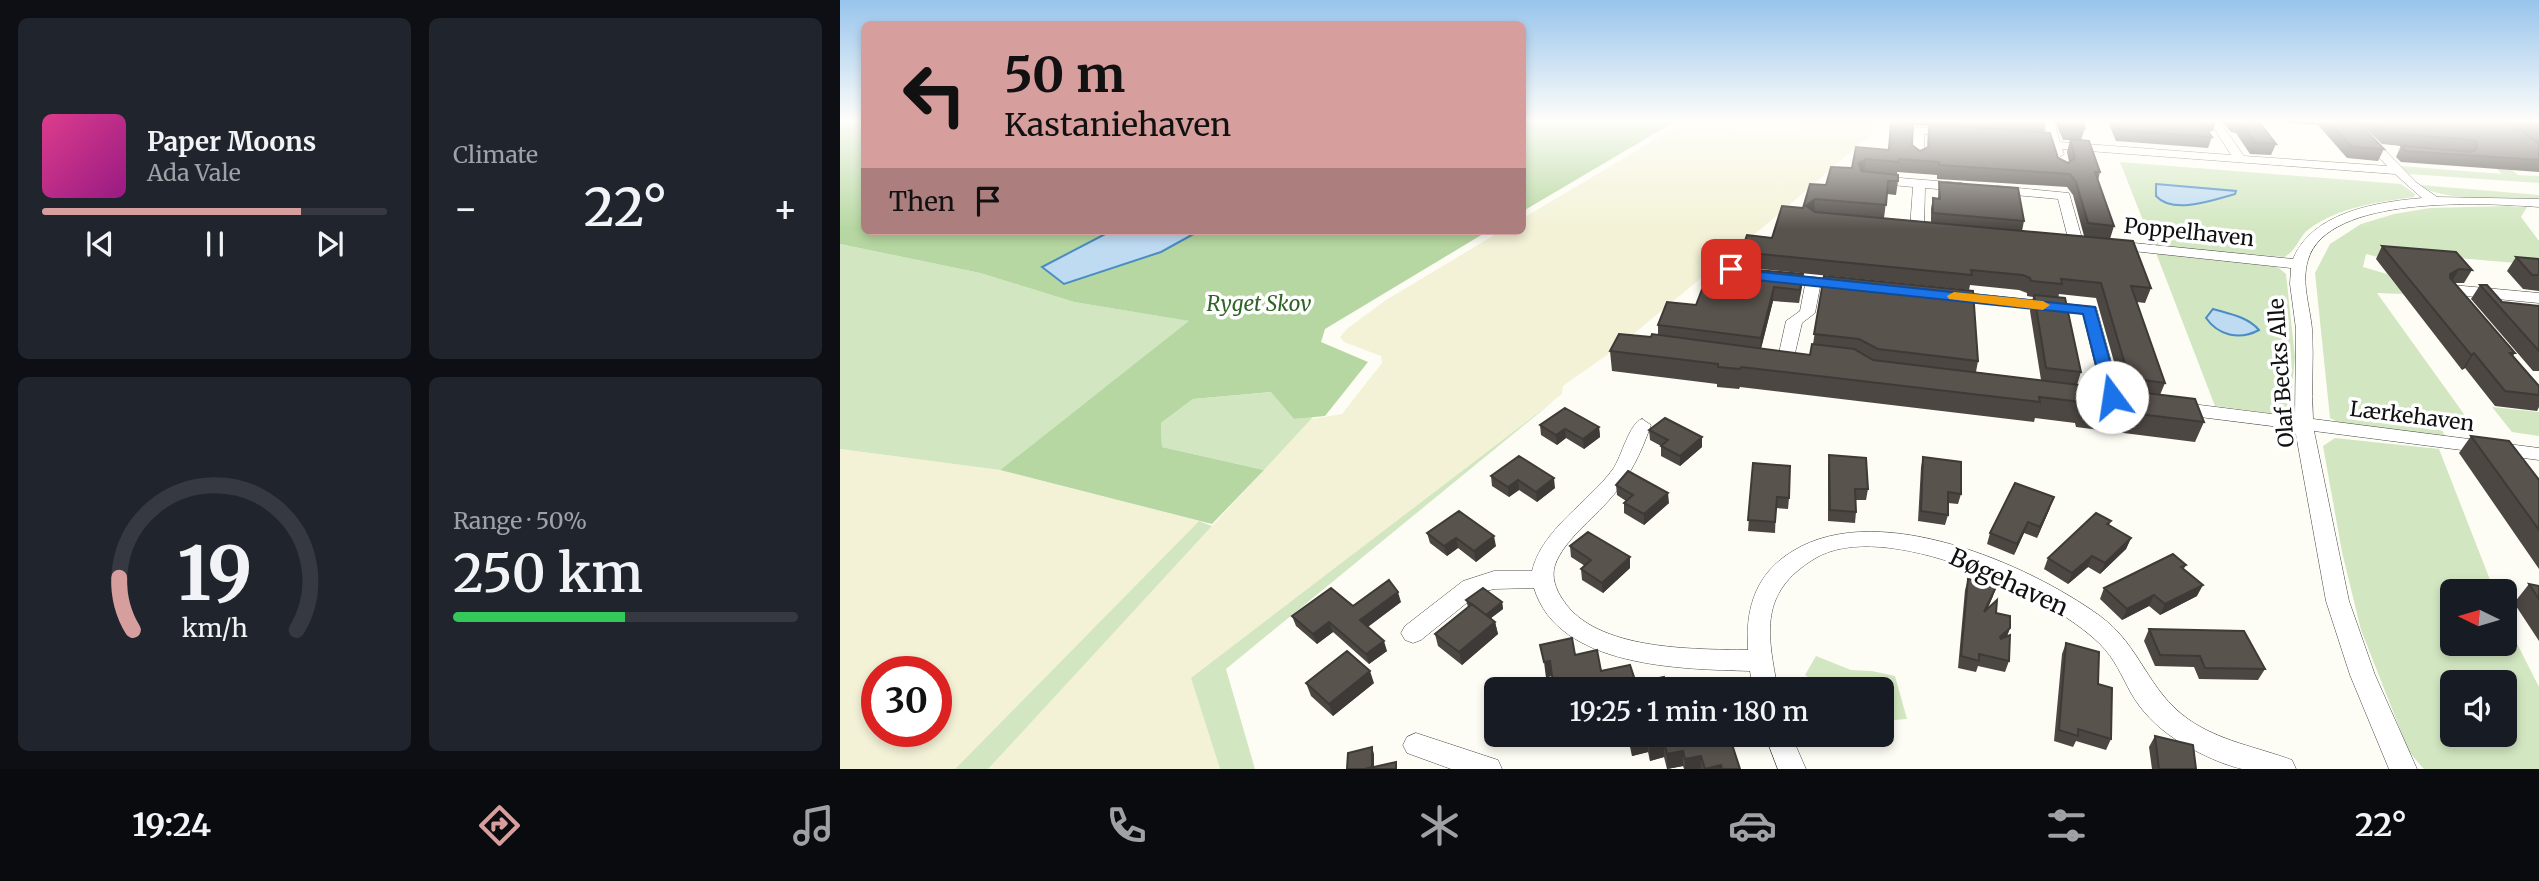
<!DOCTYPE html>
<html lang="en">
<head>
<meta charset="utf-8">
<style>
  :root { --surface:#171b24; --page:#20242c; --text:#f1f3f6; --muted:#9ea1a6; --line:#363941; --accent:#d79e9e }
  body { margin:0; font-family:Merriweather,serif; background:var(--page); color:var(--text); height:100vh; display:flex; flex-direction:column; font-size:26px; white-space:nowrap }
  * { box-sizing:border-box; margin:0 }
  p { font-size:23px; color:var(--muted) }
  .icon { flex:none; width:38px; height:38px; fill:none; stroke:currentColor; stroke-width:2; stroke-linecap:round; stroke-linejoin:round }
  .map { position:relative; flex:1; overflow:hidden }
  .side { display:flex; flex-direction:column; gap:18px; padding:18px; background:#0d0f14; width:840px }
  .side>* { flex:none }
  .top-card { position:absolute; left:21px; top:21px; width:665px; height:214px; border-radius:10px; box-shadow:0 4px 10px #0003; background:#d79e9e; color:#111; overflow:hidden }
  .needle { width:46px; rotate:275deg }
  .tools { position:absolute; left:1600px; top:579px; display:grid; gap:14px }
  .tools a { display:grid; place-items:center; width:77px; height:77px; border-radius:10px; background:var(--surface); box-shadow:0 4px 10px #0003; font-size:35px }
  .speed { position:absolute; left:21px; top:656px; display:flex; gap:14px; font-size:35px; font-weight:700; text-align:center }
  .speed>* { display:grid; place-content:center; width:91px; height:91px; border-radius:50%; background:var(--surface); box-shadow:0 4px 10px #0003; line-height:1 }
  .speed .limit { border:10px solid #d22; background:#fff; color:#111 }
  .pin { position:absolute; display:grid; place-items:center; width:60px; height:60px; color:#fff; margin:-30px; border-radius:14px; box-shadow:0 4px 10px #0006 }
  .me { position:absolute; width:77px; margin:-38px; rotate:346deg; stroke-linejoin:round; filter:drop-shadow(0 0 5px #0008) }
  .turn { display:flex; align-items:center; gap:24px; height:147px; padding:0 28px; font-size:32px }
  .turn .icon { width:91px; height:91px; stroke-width:2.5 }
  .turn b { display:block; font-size:49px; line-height:60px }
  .then { display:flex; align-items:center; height:66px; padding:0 28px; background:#0003; gap:14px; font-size:26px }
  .big { font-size:52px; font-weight:600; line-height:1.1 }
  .side .tile { flex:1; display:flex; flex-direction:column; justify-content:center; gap:10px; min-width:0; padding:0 24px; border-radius:10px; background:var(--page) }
  .side .dial { align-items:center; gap:0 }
  .dial svg { height:182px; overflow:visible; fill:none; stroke:var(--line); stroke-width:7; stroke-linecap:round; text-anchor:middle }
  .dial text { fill:var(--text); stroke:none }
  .song { display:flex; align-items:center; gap:21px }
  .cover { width:84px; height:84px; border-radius:10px; background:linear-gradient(135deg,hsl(330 70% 55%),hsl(310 70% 35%)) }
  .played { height:7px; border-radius:4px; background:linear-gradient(90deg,var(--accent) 75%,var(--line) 75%) }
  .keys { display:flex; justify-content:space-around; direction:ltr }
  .heat { display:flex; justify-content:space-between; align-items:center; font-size:38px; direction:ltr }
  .charge { height:10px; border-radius:5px; background:linear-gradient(90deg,#34c759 50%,var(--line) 0) }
  .side .tiles { flex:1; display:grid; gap:18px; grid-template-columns:repeat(2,1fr) }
  .trip { position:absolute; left:644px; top:677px; width:410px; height:70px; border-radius:10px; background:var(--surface); box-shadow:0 4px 10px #0003; font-weight:600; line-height:70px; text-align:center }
  .menu { display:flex; height:112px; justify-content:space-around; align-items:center; background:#090b0e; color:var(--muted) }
  .menu .icon { width:49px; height:49px }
  .menu .selected { color:var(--accent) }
  .menu b { font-size:32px; color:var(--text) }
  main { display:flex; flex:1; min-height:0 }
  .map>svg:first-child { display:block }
  .farmland { fill:#f3f2d7; fill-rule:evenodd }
  .green { fill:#d2e7c1; fill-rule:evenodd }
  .forest { fill:#b6d7a1 }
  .water { fill:#bedbf2; stroke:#4b8cc3; stroke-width:2 }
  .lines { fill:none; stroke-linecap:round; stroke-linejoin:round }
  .street-casing { stroke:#444; stroke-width:1 }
  .street { fill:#fff; fill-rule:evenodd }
  .wall { fill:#4d4743; fill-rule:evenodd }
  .shaded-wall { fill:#3e3a37 }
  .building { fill:#59534e; stroke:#3e3a37; stroke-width:2 }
  .route { fill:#1a73e8; stroke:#114b97; stroke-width:2 }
  .slow { fill:#f59e0b }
  .labels { text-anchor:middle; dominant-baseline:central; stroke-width:7; stroke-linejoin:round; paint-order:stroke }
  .street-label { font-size:21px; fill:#111; stroke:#fff }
  .park-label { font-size:21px; font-style:italic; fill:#2e6425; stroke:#fff }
  .near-street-label { font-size:24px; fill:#111; stroke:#fff }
</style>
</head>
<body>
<main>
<section class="side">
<div class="tiles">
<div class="tile">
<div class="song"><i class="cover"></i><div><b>Paper Moons</b><p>Ada Vale</p></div></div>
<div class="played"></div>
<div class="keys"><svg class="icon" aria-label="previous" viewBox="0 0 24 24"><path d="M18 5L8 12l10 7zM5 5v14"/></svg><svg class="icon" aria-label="pause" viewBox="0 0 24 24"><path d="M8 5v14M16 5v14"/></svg><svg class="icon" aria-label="next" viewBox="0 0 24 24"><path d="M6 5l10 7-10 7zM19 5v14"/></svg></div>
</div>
<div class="tile"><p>Climate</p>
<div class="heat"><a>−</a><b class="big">22°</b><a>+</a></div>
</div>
<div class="tile dial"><svg viewBox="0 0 100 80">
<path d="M14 69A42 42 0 1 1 86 69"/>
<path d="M14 69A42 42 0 0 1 8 46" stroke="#d79e9e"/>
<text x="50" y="56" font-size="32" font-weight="700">19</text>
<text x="50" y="72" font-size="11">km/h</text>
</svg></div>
<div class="tile"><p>Range · 50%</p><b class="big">250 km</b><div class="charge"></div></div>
</div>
</section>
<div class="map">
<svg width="1699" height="769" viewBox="0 0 1699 769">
  <rect width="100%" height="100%" fill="#fefdf5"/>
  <path class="farmland" d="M853 122 900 130 953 132 955 128 929 122H1045L940 213 774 350 723 386 722 394 352 678 380 769H147L471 419 502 414 542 363 541 356 504 342 500 337 508 328 546 300 661 231H682L683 218 835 128Z
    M0 449 160 470 359 521 115 769H0ZM37 672H96V732H37Z"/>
  <path class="green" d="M1613 122 1678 175 1699 176V183L1569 174 1560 166 1662 174 1648 160 1559 151 1557 148H1564Z
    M1280 162 1561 184 1575 194 1574 197C1538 202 1499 207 1469 229 1458 237 1457 251 1444 257L1313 246Z
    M1580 185 1699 195V200C1670 197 1599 202 1580 185Z
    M1667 206 1687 207 1681 217 1699 241V265L1572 254 1557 262 1526 254 1523 267 1547 274 1563 294 1537 293 1634 428 1598 424 1607 439 1504 425 1490 418 1475 273 1490 244 1521 224 1554 214 1590 208Z
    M0 244 140 273 234 302 350 321 160 470 0 449Z
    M1316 253 1425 263 1439 268 1446 274 1455 357 1450 410 1434 414 1375 406Z
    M432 392 454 419 473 417 424 470 322 447 321 423 353 399Z
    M716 399 386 669 415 769H380L351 678Z
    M1652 407 1699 412V436L1672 432Z
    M1495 438 1599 449 1654 590 1663 591 1612 592V644H1664V618L1699 687V769H1584L1569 752 1521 630 1502 552 1483 446ZM1612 682H1664V735H1612Z
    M359 521 372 526 148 769H115Z
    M976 656 1011 670 1032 671 1055 676 1067 719 1041 721V690L974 689 975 682 965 675Z"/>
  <path class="forest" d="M0 122H24V231H271L203 267 224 284 321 252 359 231H648L485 329 481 342 528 362 485 416 454 419 431 392 353 399 321 423 322 447 424 470 372 524 160 470 349 321 234 302 140 273 0 244Z
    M683 122H834L683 211Z"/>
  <path class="water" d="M1316 184 1396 191 1395 194C1373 200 1333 215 1316 196Z
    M271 231H359L321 252 224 284 202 267Z
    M1373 309C1390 314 1408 317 1419 330 1399 341 1378 335 1366 318Z"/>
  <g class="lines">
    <g class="street-casing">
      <path id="street" d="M1204 122H1214L1220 142 1391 155 1370 122H1380L1404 156 1547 166 1506 122H1517L1577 183 1597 197 1699 199V207C1645 203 1487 194 1468 260 1461 283 1470 306 1472 329 1474 359 1471 389 1473 419L1699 448V460L1474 431 1509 601 1535 675 1577 769H1549L1510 675 1486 601 1455 429 1336 414 1327 408 1336 402 1455 417 1456 329 1450 284 1451 268 1274 249 1267 245 1274 241 1453 259C1472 212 1537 202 1582 198L1555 174 1222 149 1224 154 1218 158 1212 154Z
        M1078 127 1110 130 1116 133 1110 136 1084 134 1085 158 1079 162 1073 158 1072 130Z
        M1035 176 1122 183 1128 187 1122 191 1085 188 1084 228 1077 232 1070 228 1073 187 1031 183 1029 180Z
        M1157 186 1229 193 1243 242 1236 246 1229 242 1218 199 1153 193 1151 190Z
        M939 274 1005 280 1013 285 1005 290 980 287 975 313 962 323 955 353 947 358 939 353 946 321 960 311 965 285 934 281 932 278 934 275Z
        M1612 285 1699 293V303L1625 296 1628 300 1620 305 1615 303 1604 290Z
        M1109 291 1256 307 1282 401 1273 407 1264 401 1243 314 1104 299 1101 296Z
        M802 419 811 425C801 453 790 477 770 499 753 519 724 540 715 565 711 577 716 590 723 600 756 651 854 649 908 650 905 608 916 573 953 551 1037 499 1187 563 1260 616 1301 646 1307 690 1348 719 1379 741 1417 747 1452 760L1456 769C1439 769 1419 769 1402 769 1380 764 1354 751 1335 739 1317 727 1301 711 1291 693 1281 675 1275 659 1260 644 1208 593 1042 516 974 559 919 593 927 632 938 690H913L910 671C842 669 718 668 694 588L654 589 639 593 581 640 573 643 565 640 561 633 565 626 623 581 654 571H692C702 529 749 502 773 469 782 456 789 423 802 419Z
        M576 733 658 760 662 769H611L567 753 563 745 567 737Z
        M925 735H951L966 769H938Z"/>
    </g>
    <use href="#street" class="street"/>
  </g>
  <path class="wall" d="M1051 122H1206L1204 132 1218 158 1228 163 1229 162 1227 152 1230 140H1223L1215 122H1242L1245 128 1241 140 1260 172 1258 181 1274 226 1270 239 1311 288 1305 303 1297 302 1325 383 1320 395 1364 422 1355 442 1236 427 1235 423 1195 418 1194 422 900 387 899 389 877 387V384L772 371 770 351 818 335V325L856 305 963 274 959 303 933 301 921 349 970 355 973 344 984 276 1138 361 1136 372 1201 380 1190 311 1193 297 1187 296V293L1179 290 1130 285 1129 290 901 267V252L932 238 986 185 1012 168 1016 147 1048 150ZM1074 125 1088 126 1087 148 1080 151 1072 145 1073 127ZM1057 172 1097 175V179L1227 187 1233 195 1244 236 1182 231 1184 221 1099 182 1098 198H1093L1091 208V222L1044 218 1047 194 1056 195 1058 181ZM1219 294 1256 298 1282 390 1237 385 1241 372 1218 298Z
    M1268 122H1376L1373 131H1368L1372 137 1368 148 1276 141Z
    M1382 122H1419L1436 144 1431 155 1410 154 1396 133 1391 132Z
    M1428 122H1518L1544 149 1538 161 1507 158 1478 125Z
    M1519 122H1699V172L1561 162 1556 157 1561 146 1542 144Z
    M1542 246 1632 270 1624 283H1614L1675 353 1673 356 1699 386V407L1697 411 1655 406 1625 368 1622 370 1536 259Z
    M1676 257 1699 259V291L1683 289 1667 271Z
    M1640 285 1662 302 1698 306 1699 304V371H1693L1631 299Z
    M700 425 759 427 760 437 744 449 726 438 717 445 701 435Z
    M809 430 862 447 840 466 821 456V446L810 440Z
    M1631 436 1699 480V569L1619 453Z
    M989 455 1028 489 1026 500H1016V512L1015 523 988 521V466Z
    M679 456 715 488 697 502 679 490 669 497 652 486 651 476Z
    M1083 457 1121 494 1118 504 1108 503V515L1105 525 1078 521 1081 467Z
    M913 463 949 498 948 509 936 508 935 533 908 531Z
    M776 485 829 503 804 525 784 513V503L786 501 777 495Z
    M1210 508 1197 538 1184 533 1174 555 1147 544 1150 533Z
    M1271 521 1269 525 1291 538 1286 549 1260 574 1248 567 1228 584 1204 569 1208 558Z
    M587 533 656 546 636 562 618 548 607 556 590 543Z
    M730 546 790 557V568L763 593 742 580 741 569 745 566 731 557Z
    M1346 565 1343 570 1357 596 1320 615 1309 606 1282 620 1260 599 1264 588Z
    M1128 579 1153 596 1148 608 1156 613 1170 628 1167 636 1169 661 1165 672 1138 666 1136 672 1118 668 1125 590Z
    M1689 584 1699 586V641L1674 603Z
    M626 600 662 602 663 609 651 618 655 622 658 634 622 665 598 646 595 634 628 607Z
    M561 602 528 627 547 651 529 664 493 632 477 644 456 626 452 616 513 606Z
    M1309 629 1425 669 1418 680 1359 679 1354 667 1315 666 1304 641Z
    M1226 643 1258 684 1271 739 1266 750 1236 741 1233 747 1214 741 1222 654Z
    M466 683H534L493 716 471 696Z
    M755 735H889L900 769H844L843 766 827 769 824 757 810 761 808 752 792 756 789 743 774 747 772 739 757 742Z
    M1315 736 1356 769H1312L1309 747Z"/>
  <path class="shaded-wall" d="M1026 159 1024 172 1017 176 1019 163Z
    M975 199 974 212 966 206Z
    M1619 269 1611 283 1610 274Z
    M963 274 962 287 959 303 960 290Z
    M934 287 933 301 920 352 921 338Z
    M1634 353 1625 368 1622 370 1631 355Z
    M759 427 760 437 744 449 743 439Z
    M725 429 726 438 717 445 716 435Z
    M862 437V447L840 466V456Z
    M714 478 715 488 697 502 696 492Z
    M678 480 679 490 669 497 668 487Z
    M828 493 829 503 804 525V514Z
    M1214 497 1210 508 1197 538 1200 527Z
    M1188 522 1184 533 1174 555 1177 544Z
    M654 536 656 546 636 562 634 551Z
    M616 538 618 548 607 556 604 546Z
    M1291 538 1286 549 1260 574 1265 563Z
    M1252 556 1248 567 1228 584 1232 573Z
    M790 557V568L763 593 762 583Z
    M1157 585 1153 596 1140 623 1144 612Z
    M1363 585 1357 596 1320 615 1325 604Z
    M558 592 561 602 523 630 520 620Z
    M1314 595 1309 606 1282 620 1287 609Z
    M662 602 663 609 647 621 646 615Z
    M489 622 493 632 477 644 473 634Z
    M655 622 658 634 622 665 619 652Z
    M1170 628 1166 639 1156 648 1160 637Z
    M544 641 547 651 529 664 526 654Z
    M710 661 712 676 706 678 704 662Z
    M530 671 534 683 493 716 489 704Z
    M756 735H772V739L757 742Z
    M773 735H788L789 743 774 747Z
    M807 737 808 752 792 756 791 740Z
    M824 742V757L810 761 809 745Z
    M532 747 534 754V769H532Z
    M843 751V766L827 769V754Z
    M861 756V769H845V759Z
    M881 765V769H865Z"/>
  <path class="building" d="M1051 122H1073L1072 145 1080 151 1089 147V124L1210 133 1218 158 1228 163 1235 158 1230 139 1249 141 1260 172H1255L1274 226 1248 223 1236 182 1230 174 1099 165V162L1059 159V162L1026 159 1019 163 1021 171 1058 175V181H1048L1046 205 975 199 966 206 975 212 1293 241 1311 288 1291 286 1325 383 1289 378 1261 283 1221 279 1222 284 1191 281 1190 278 1183 275 1131 270 1132 275 901 252 907 235 932 238 942 206 963 208 970 184 986 185 991 167 1012 168 1016 147 1049 150Z
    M1224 122H1242L1245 128 1226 127Z
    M1276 122H1362L1372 137 1279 130Z
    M1396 122H1419L1436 144 1415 142 1400 122Z
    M1489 122H1518L1544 149 1512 147Z
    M1535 122H1670L1699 144V160L1566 151 1561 146 1631 152 1636 150 1637 143 1634 140 1547 133Z
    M1690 122H1699V128Z
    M1099 182 1178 188 1184 221 1093 213V198L1100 199Z
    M1542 246 1616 252 1632 270 1619 269 1610 274V278L1675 353H1670L1699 386V395L1665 391 1634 353 1631 355Z
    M1676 257 1699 259V275H1692Z
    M871 266 963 274 960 290 934 287 921 338 818 325 827 302 856 305Z
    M984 276 1133 291 1138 361 1038 349 1019 339 974 334Z
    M1640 285H1647L1662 302 1699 306V351Z
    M1194 295 1225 298 1241 372 1206 368Z
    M779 334 811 337 812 334 970 355 972 344 1014 349 1033 360 1355 399 1364 422 1242 407 1241 402 1199 397 1200 402 901 367 900 369 878 367V364L770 351Z
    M725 408 759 427 743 439 725 429 716 435 700 425Z
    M825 418 862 437 840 456 821 446 828 440 809 430Z
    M1631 436 1669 441 1699 480V530Z
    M989 455 1026 458 1028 489H1015L1016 512 990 510Z
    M679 456 714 478 696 492 678 480 668 487 651 476Z
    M1083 457 1121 462V494L1108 492V515L1081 511Z
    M913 463 950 466 949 498 937 497 935 522 908 520Z
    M788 471 828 493 804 514 784 503 793 495 776 485Z
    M1175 483 1214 497 1200 527 1188 522 1177 544 1150 533Z
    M619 511 654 536 634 551 616 538 604 546 587 533Z
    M1256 513 1271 521 1267 524 1291 538 1265 563 1252 556 1232 573 1208 558Z
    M748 532 790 557 762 583 741 569 751 560 730 546Z
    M1333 554 1346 565 1341 567 1363 585 1325 604 1314 595 1287 609 1264 588Z
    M1128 579 1157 585 1144 612 1157 600 1156 613 1170 616V628L1160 637 1161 639 1170 635 1169 661 1139 654V661L1121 656Z
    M549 580 558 592 520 620 544 641 526 654 489 622 473 634 452 616 491 588 513 606Z
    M1689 584 1699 586V599Z
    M643 588 662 602 646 615 626 600Z
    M632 604 655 622 619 652 595 634Z
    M1309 629 1404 631 1425 669 1365 668 1360 656 1320 655Z
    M732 638 735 655 757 650 761 671 790 665 796 683 824 677 828 690H714L710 661 704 662 700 645Z
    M1226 643 1259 652 1258 684 1272 688 1271 739 1238 729V736L1219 730Z
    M507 651 530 671 489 704 466 683Z
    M790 735H889L900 769H882L881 765 865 769 861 756 845 759 843 751 827 754 824 742 809 745 807 737 791 740Z
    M1315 736 1353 745 1356 769H1319Z
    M532 747V767L525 769H507L508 753Z
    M556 762V769H525Z"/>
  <linearGradient id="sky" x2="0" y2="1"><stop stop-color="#97c4ec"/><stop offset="0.53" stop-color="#fffefa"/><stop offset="1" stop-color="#fffefa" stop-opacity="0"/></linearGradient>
  <rect width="1699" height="229" fill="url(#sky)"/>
  <path class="route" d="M891 265 901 270 1255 307 1280 397 1272 402 1264 397 1243 314 897 278 885 269Z"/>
  <path class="slow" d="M1114 292 1203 301 1210 305 1203 310 1109 299 1107 296Z"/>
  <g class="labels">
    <g class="street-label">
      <text transform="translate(1349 232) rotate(6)">Poppelhaven</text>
      <text transform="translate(1441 373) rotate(-94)">Olaf Becks Alle</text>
      <text transform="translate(1572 416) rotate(7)">Lærkehaven</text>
    </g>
    <g class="park-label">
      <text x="419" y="303">Ryget Skov</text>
    </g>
    <g class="near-street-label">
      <text transform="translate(1169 582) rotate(25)">Bøgehaven</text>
    </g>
  </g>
</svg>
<div class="tools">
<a><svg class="needle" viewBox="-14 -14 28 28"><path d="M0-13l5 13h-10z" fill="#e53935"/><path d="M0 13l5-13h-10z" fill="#9ea1a6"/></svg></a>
<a><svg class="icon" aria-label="sound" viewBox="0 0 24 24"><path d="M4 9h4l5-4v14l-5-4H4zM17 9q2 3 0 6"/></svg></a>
</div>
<div class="speed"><div class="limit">30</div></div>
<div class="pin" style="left:891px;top:269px;background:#d93025"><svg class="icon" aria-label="arrive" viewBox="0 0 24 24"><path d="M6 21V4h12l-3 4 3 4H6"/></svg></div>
<svg class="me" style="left:1272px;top:397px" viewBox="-20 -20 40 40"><circle r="19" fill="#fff"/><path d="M0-13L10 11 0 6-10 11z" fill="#1a73e8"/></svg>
<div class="trip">19:25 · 1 min · 180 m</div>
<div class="top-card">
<div class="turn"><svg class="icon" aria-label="left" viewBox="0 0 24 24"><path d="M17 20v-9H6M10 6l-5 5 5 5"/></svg><div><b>50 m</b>Kastaniehaven</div></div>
<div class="then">Then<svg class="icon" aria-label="arrive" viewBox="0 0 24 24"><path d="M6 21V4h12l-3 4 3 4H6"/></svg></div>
</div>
</div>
</main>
<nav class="menu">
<b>19:24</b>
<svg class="icon selected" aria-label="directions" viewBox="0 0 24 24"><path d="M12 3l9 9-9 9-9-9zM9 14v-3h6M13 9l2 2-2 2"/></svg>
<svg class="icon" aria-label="music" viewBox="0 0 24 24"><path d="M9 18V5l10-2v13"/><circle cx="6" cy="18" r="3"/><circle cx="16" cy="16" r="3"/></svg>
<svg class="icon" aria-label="phone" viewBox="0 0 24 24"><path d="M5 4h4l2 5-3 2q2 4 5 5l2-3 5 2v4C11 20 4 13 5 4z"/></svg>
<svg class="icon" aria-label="climate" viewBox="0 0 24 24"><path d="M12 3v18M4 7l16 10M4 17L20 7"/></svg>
<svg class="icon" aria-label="car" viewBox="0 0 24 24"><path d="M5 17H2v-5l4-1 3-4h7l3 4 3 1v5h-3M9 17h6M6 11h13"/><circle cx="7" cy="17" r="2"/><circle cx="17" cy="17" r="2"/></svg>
<svg class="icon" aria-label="filters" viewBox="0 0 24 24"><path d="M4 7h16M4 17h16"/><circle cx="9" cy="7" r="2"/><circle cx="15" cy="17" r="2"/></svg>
<b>22°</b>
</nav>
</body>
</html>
